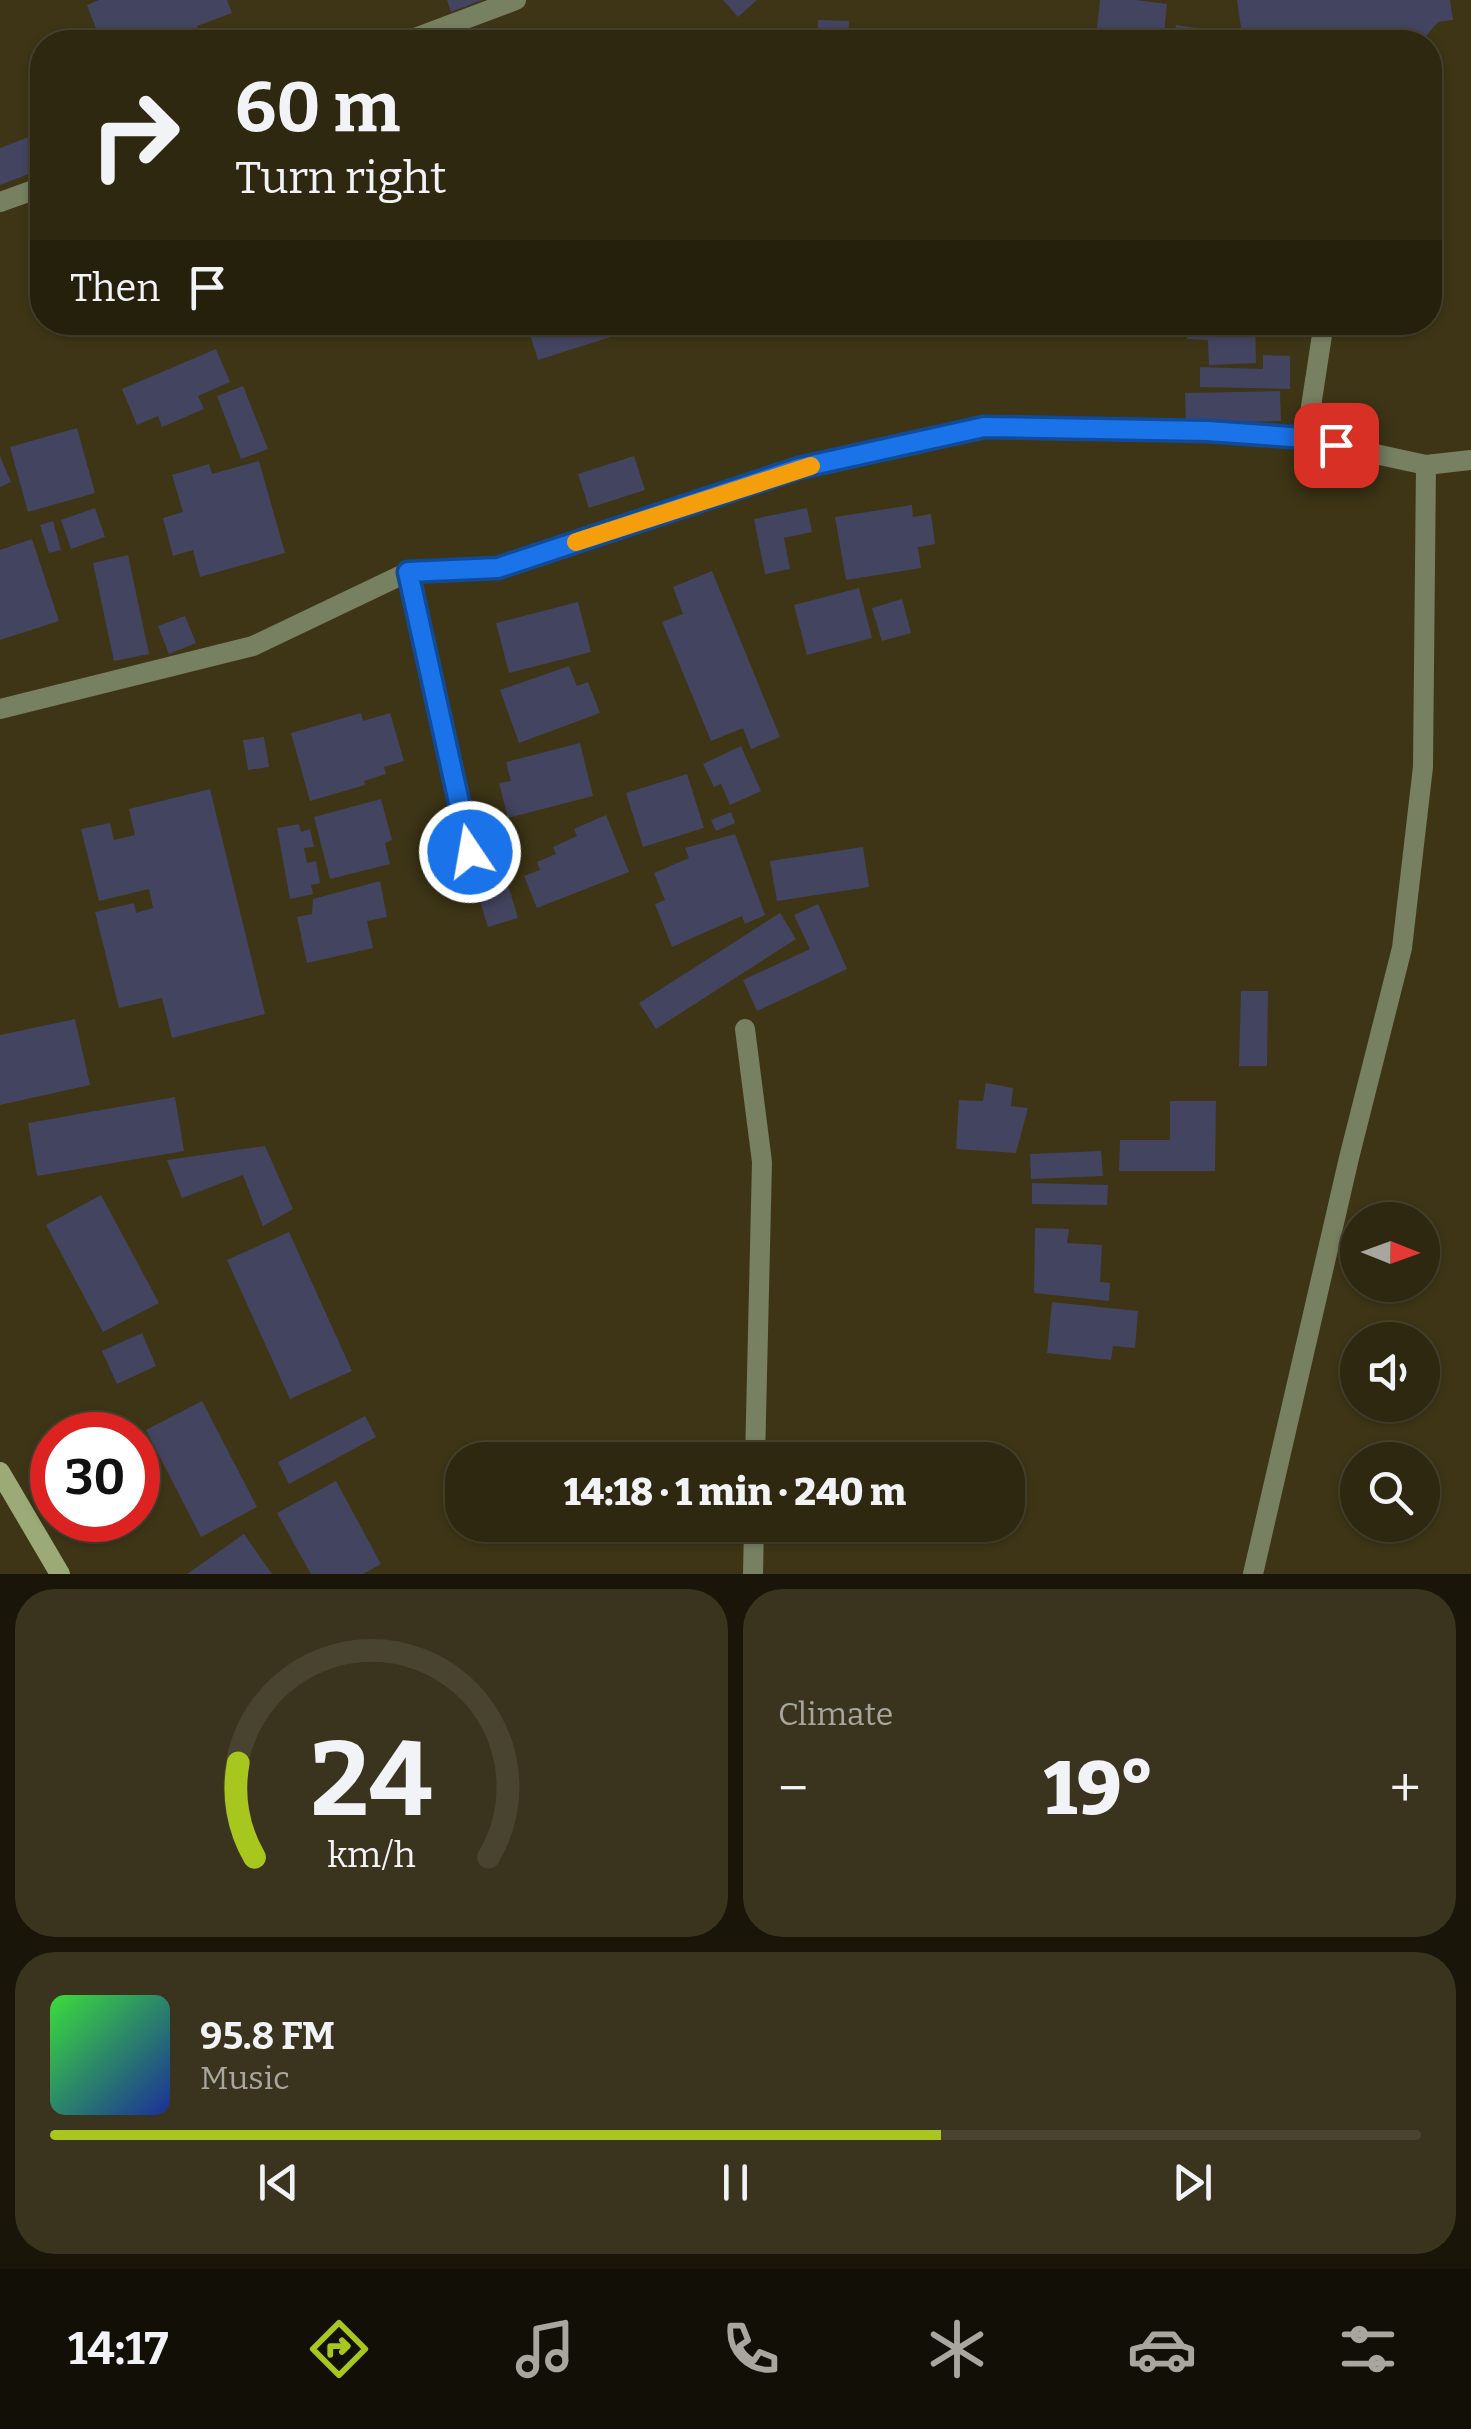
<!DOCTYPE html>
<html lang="en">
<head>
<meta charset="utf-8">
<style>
  :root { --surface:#2e2810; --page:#3a341e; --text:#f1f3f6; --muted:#a7a69f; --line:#494430; --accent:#a7c71e }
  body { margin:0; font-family:Bitter,serif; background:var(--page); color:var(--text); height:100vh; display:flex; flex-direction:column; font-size:38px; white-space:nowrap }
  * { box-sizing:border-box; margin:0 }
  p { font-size:32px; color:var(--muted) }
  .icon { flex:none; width:55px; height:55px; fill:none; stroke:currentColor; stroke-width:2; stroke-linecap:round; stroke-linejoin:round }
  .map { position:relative; height:1574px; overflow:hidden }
  .side { display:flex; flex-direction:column; gap:15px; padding:15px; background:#191609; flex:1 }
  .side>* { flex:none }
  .top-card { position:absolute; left:30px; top:30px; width:1412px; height:305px; border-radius:40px; box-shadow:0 2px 8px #0004,0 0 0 2px var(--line); background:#2e2810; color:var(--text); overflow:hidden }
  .needle { width:65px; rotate:91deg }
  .buttons { position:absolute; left:1340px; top:1202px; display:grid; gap:20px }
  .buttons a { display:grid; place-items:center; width:100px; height:100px; border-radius:50%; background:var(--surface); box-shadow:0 2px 8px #0004,0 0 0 2px var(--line); font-size:50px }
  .speed { position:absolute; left:30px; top:1412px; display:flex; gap:20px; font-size:50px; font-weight:700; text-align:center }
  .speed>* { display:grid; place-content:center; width:130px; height:130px; border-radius:50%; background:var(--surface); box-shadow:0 2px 8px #0004,0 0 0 2px var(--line); line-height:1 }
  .speed .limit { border:15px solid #d22; background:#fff; color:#111 }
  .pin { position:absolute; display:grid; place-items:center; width:85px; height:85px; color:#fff; margin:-42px; border-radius:20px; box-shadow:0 5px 15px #0006 }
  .me { position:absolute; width:110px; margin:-55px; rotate:348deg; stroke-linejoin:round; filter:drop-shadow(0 0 8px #0008) }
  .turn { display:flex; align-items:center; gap:35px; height:210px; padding:0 40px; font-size:45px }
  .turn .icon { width:130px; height:130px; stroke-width:2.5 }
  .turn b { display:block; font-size:70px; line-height:85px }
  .then { display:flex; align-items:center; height:95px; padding:0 40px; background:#0003; gap:20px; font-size:38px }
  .big { font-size:75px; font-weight:800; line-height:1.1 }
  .side .tile { flex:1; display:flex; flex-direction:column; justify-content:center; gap:15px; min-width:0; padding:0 35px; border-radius:40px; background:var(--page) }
  .side .dial { align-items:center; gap:0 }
  .dial svg { height:260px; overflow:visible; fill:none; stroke:var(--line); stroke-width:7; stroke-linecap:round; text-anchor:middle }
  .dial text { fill:var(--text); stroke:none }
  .song { display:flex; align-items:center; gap:30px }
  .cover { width:120px; height:120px; border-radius:15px; background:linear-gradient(135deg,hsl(120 70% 55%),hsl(230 70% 35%)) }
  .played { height:10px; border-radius:5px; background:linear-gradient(90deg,var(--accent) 65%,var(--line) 65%) }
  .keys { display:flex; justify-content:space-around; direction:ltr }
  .heat { display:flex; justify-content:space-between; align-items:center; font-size:55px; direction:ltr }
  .side .tiles { flex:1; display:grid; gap:15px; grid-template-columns:1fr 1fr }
  .tile:last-child { grid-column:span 2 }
  .trip { position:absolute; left:445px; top:1442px; width:580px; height:100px; border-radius:40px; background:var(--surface); box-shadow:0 2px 8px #0004,0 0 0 2px var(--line); font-weight:800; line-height:100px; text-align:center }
  .menu { display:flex; height:160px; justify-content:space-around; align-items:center; background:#121006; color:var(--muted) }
  .menu .icon { width:70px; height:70px }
  .menu .active { color:var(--accent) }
  .menu b { font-size:45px; color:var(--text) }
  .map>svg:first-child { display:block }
  .building { fill:#434460 }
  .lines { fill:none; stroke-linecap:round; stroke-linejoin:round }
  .street { stroke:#778061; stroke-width:20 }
  .secondary { stroke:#9caa78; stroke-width:20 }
  .route-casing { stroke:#114b97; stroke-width:25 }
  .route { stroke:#1a73e8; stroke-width:18 }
  .slow { stroke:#f59e0b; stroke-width:18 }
</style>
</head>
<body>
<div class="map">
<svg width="1471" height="1574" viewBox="0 0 1471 1574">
  <rect width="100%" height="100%" fill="#3d3516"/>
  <path class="building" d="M99 0H227L232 13 197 26 202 38 190 42H172L171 40 163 42H101L87 5Z
    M447 0H482L451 12Z
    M723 0H757L738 17Z
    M1100 0H1136L1167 4 1163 42H1141L1096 37Z
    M1237 0H1450L1453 20 1438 22 1421 42H1243Z
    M818 20 849 21 848 42H818Z
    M1176 25 1196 28 1194 42H1173Z
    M42 132V169L0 185V148Z
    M526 322H654L655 323 538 360Z
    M1187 322H1255L1256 363 1209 365 1208 340 1187 339Z
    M216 349 230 382 198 396 204 409 162 427 158 416 137 425 122 389Z
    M1263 355 1290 356V389L1200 387V367L1263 369Z
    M243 386 268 449 241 459 217 396Z
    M1280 391 1281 421 1186 423 1185 393Z
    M77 428 95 493 28 512 10 447Z
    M0 456 11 482 0 487Z
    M634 456 645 490 589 508 578 474Z
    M259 461 285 553 200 577 193 550 173 556 163 518 183 512 172 475 209 464 212 474Z
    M912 505 913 517 931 514 935 544 918 547 921 568 846 580 835 517Z
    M95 508 105 537 71 549 61 520Z
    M807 508 812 532 784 538 790 569 765 574 754 519Z
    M53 521 61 550 49 553 40 525Z
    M32 539 59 621 0 640V550Z
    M128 555 149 654 114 661 93 563Z
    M712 571 780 737 751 749 743 728 711 741 662 622 683 614 673 587Z
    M859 588 872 638 807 655 794 605Z
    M902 599 911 633 882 641 872 608Z
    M578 602 591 652 509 673 496 623Z
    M185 616 196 643 169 654 158 626Z
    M569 666 577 686 588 682 600 713 519 743 500 690Z
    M361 713 363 721 390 713 404 761 384 767 386 774 364 781 365 785 310 801 291 733Z
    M264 737 269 767 248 770 243 740Z
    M580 743 593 796 508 818 499 783 511 781 506 762Z
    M741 746 761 791 730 805 721 784 714 787 703 764Z
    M687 774 704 828 643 847 626 793Z
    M210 789 265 1014 172 1038 162 998 119 1008 95 912 134 903 136 913 153 908 149 889 99 901 81 829 110 823 114 840 135 835 129 809Z
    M381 799 392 840 385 843 390 864 330 879 314 817Z
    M731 812 735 823 716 831 711 820Z
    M606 815 629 872 537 908 524 876 540 870 537 862 556 854 553 847 577 836 574 829Z
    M299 824 301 832 310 829 314 847 304 848 307 863 316 861 320 883 311 885 313 894 290 899 277 828Z
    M735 834 765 915 745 924 742 916 672 947 655 904 665 900 654 873 689 858 685 848Z
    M863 847 869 887 777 901 770 861Z
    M504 872 518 918 488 927 474 882Z
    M380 881 387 917 367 921 373 948 307 963 297 917 312 914 313 899Z
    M818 904 847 969 757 1011 743 980 810 949 794 915Z
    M780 913 796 939 656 1029 639 1003Z
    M1241 991H1268L1267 1066H1239Z
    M75 1019 90 1085 0 1105V1035Z
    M986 1083 1013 1088 1011 1106 1028 1108 1016 1153 956 1149 959 1100 983 1101Z
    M175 1097 184 1151 37 1176 28 1123Z
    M1170 1101H1216L1215 1171H1119L1120 1140H1170Z
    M265 1146 293 1209 263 1226 243 1175 182 1198 167 1160Z
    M1101 1151 1103 1176 1031 1179 1030 1154Z
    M1032 1183 1108 1185 1107 1205 1032 1204Z
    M101 1195 159 1303 103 1332 46 1225Z
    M1035 1228 1069 1229 1067 1243 1102 1245 1100 1282 1110 1283 1109 1301 1034 1293Z
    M289 1232 352 1371 290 1399 227 1260Z
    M1052 1302 1138 1311 1135 1348 1113 1346 1111 1360 1047 1353Z
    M142 1333 156 1366 117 1384 102 1351Z
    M202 1401 257 1507 201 1537 146 1430Z
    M365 1416 376 1437 289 1484 278 1462Z
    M336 1481 381 1564 363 1574H311L277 1513Z
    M244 1534 272 1574H187Z"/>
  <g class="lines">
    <path class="street" d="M404 42 516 0
      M0 202 42 187
      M1306 439 1324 322
      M408 572 470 852
      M0 709 253 646 408 572 498 568 799 468 985 427 1207 431 1306 439 1426 465 1471 460
      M745 1029 762 1162 755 1460
      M753 1574 754 1525
      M1253 1574 1349 1158 1402 948 1423 767 1426 465"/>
    <path class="secondary" d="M0 1472 60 1574"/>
  </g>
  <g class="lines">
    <g class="route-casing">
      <path id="route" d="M470 852 408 572 498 568 799 468 984 427 1207 431 1306 438 1336 445"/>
    </g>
    <use href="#route" class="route"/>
    <path class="slow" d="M576 542 811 466"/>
  </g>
</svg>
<div class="buttons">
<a><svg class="needle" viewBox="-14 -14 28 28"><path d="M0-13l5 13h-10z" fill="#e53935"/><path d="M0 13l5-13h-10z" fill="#a7a69f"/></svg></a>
<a><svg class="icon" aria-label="sound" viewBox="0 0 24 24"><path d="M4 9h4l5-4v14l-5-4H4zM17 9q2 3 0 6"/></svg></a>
<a><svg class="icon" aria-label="search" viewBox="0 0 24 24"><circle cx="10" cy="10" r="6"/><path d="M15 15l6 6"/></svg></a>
</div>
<div class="speed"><div class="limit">30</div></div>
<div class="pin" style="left:1336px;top:445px;background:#d93025"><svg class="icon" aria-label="arrive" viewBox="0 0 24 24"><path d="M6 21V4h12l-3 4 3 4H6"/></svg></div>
<svg class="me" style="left:470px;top:852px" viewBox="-20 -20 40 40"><circle r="17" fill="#1a73e8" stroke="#fff" stroke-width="3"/><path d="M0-11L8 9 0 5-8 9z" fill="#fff"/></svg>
<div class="trip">14:18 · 1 min · 240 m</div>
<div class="top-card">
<div class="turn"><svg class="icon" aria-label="right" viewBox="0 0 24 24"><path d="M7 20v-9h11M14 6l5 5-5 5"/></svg><div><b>60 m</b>Turn right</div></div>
<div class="then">Then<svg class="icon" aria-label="arrive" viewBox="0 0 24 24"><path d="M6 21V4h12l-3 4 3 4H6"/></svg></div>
</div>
</div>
<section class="side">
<div class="tiles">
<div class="tile dial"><svg viewBox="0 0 100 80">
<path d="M14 69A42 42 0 1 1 86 69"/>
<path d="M14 69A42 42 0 0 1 9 40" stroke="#a7c71e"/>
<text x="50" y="56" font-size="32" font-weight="700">24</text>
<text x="50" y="72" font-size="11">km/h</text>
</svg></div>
<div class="tile"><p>Climate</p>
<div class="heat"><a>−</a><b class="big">19°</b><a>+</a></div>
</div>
<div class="tile">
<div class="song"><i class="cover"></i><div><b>95.8 FM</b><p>Music</p></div></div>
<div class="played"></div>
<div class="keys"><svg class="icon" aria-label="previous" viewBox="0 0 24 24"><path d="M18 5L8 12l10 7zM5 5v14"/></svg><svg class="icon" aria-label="pause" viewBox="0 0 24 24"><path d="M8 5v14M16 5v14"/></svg><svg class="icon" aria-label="next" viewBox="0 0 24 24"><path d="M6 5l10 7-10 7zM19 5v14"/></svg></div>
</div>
</div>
</section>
<nav class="menu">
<b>14:17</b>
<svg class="icon active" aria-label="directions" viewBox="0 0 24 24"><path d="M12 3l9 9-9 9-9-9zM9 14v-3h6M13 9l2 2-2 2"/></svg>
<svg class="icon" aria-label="music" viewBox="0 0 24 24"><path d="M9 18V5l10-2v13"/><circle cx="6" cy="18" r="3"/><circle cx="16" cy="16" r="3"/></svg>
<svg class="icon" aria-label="phone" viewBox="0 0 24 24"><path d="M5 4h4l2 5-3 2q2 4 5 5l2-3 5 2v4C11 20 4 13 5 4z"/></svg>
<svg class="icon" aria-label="climate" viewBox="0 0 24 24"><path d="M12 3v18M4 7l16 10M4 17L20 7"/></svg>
<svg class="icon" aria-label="car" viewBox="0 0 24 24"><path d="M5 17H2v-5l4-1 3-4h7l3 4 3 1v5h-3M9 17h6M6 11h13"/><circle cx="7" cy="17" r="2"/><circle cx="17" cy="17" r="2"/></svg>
<svg class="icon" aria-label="filters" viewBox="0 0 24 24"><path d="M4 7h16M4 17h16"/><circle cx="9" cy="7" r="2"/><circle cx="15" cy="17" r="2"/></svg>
</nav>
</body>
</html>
